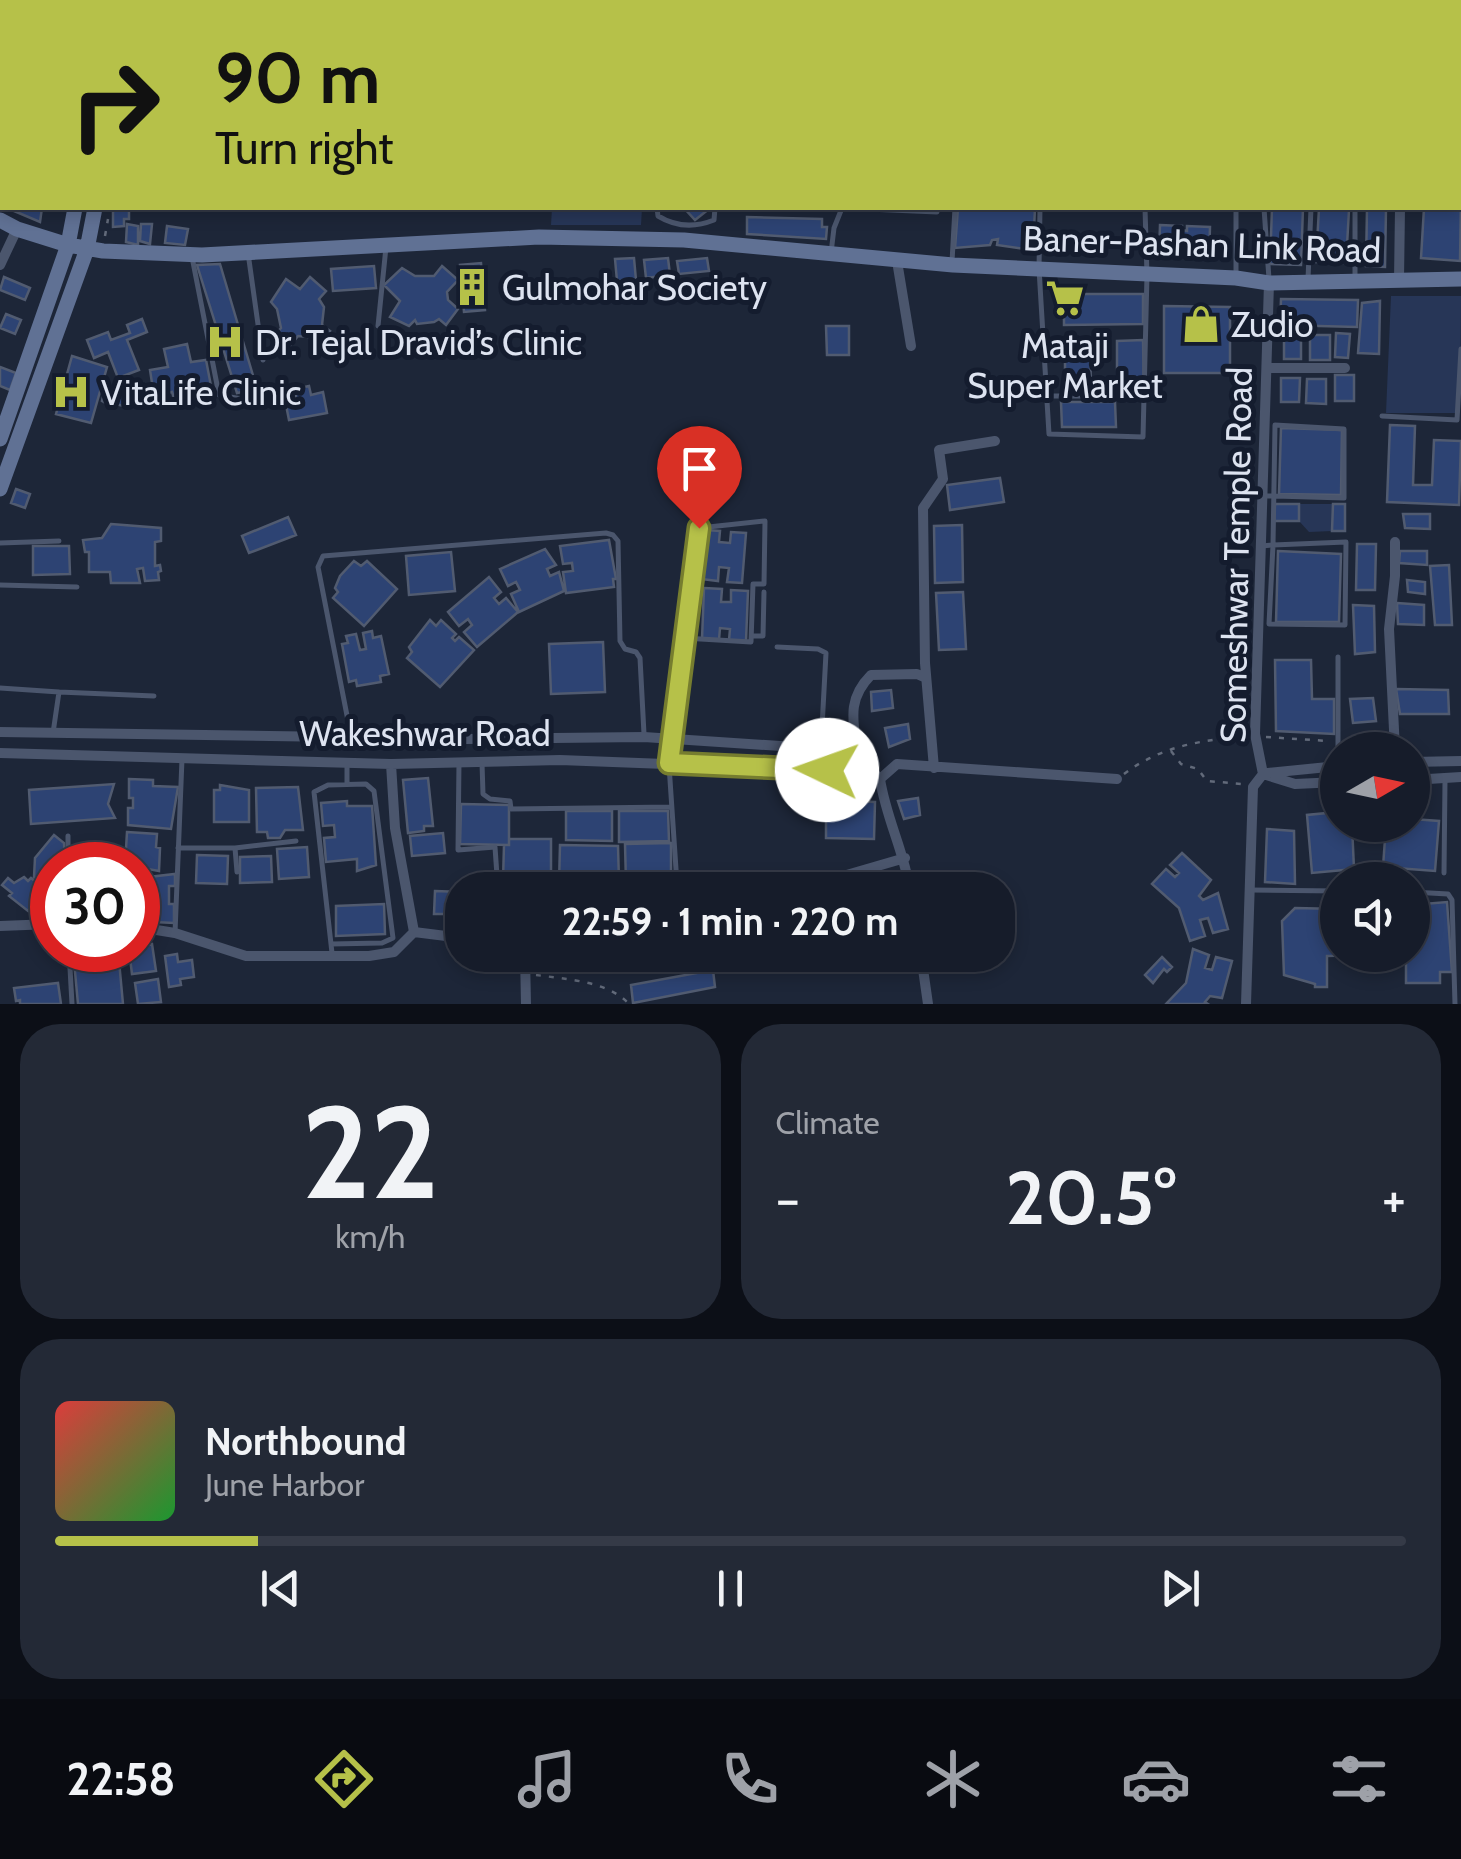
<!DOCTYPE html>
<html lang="en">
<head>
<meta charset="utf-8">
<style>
  :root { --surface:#161c2a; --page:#232936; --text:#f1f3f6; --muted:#9ea1a8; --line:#353a47; --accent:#b6c149 }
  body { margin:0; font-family:Cabin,sans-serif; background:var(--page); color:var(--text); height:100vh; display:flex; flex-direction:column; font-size:38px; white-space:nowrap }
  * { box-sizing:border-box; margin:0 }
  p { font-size:32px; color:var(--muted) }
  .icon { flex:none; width:55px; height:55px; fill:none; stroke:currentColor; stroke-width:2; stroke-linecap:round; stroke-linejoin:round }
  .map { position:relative; height:1004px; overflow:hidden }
  .sheet { display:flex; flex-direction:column; gap:20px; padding:20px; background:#0c0f17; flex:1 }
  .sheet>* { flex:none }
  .guide { position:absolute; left:0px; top:0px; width:1462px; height:210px; box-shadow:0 5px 15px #0003,0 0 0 2px var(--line); background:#b6c149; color:#111; overflow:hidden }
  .needle { width:65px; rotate:81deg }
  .buttons { position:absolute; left:1320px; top:732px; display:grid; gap:20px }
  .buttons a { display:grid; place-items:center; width:110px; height:110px; border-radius:50%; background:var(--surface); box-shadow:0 5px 15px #0003,0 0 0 2px var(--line); font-size:50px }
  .speed { position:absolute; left:30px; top:842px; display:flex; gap:20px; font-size:50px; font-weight:700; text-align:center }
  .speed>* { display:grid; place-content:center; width:130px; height:130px; border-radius:50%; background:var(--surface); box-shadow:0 5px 15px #0003,0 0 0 2px var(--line); line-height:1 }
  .speed .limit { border:15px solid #d22; background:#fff; color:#111 }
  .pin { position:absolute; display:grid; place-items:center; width:85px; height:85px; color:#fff; margin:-102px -42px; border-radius:50% 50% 50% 0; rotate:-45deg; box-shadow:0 0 10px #0007 }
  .pin .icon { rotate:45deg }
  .me { position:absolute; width:110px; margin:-55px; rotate:273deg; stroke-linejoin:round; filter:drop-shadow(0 0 8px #0008) }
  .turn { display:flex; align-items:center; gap:35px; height:210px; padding:0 50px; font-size:45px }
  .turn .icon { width:130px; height:130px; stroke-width:2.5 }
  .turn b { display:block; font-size:70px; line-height:85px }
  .big { font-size:75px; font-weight:700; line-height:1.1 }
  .sheet .widget { flex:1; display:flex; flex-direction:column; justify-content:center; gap:15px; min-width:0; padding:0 35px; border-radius:40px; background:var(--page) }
  .sheet .dial { align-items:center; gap:0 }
  .dial b { font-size:130px; line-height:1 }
  .song { display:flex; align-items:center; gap:30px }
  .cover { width:120px; height:120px; border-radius:15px; background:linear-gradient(135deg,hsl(0 70% 55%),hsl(130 70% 35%)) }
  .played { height:10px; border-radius:5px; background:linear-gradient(90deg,var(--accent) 15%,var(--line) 15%) }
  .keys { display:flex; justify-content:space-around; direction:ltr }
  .heat { display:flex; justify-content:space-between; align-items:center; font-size:55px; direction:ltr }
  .sheet .tiles { flex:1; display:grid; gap:20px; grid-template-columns:1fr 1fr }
  .widget:last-child { grid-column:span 2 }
  .trip { position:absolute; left:445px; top:872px; width:570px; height:100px; border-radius:40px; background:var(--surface); box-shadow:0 5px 15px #0003,0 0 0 2px var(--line); font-weight:700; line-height:100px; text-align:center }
  .menu { display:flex; height:160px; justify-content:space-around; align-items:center; background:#090b11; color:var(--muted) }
  .menu .icon { width:70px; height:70px }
  .menu .selected { color:var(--accent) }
  .menu b { font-size:45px; color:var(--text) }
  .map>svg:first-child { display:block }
  .green { fill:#273657 }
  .building { fill:#2d4373; stroke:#515b70; stroke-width:2.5 }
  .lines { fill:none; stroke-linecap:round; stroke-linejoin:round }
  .path { stroke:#626a7a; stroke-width:2.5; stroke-dasharray:5 8; stroke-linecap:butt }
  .lane { stroke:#4b566d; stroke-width:5 }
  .street { stroke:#4b566d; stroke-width:10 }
  .secondary { stroke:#607194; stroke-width:15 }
  .route-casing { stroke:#767d2f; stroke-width:25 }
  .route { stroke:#b6c149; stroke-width:18 }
  .labels { text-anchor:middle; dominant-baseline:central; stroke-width:10; stroke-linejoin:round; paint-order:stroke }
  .street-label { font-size:35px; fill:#dde3f0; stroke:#141c2e }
  .poi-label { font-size:35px; fill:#dde3f0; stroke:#141c2e; text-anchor:start }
</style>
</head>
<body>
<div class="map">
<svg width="1461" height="1004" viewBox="0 0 1461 1004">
  <rect width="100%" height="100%" fill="#1d2638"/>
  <path class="green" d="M552 208H642L641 225H551Z
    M1391 296H1461L1460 413H1386Z
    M1299 504H1333L1332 531 1309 532 1299 521Z"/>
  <path class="building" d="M0 115H2V205L0 204Z
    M1461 199 1460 261 1421 258 1424 208H1460Z
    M7 208H42L40 222Z
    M113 208 129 209V219H124V226L113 227Z
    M684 208H707L709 209 695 220Z
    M958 208H1035L1033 250 997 245 998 239 992 240 990 245 955 248Z
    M1272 208H1303L1301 265 1270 264Z
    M1319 208 1349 210 1346 263 1316 262Z
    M1367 208H1386L1385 267 1366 266Z
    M747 217 822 219V227H827L826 239 747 234Z
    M127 224 138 226V245L126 242Z
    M141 224H152L150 244 140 241Z
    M1160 225 1182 226V230L1187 231V226L1210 227 1209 257 1186 256 1187 245H1182L1181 256H1159Z
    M167 226 188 229 185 245 165 243Z
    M634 258 636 280 617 281 615 259Z
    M668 258 670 275 646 278 644 260Z
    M707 258 709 271 679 274 677 261Z
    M481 263 485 310 464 312 460 265Z
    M220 264 257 389 237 393 197 265Z
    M374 266 376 288 333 291 331 269Z
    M442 266 458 280 447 292 448 300 458 309 446 325 439 319 434 322 417 324 415 320 409 326 390 317 400 301 384 285 402 268 415 276H434Z
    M4 277 30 288 25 300 0 290Z
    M310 277 326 291 319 299 324 307 322 325 330 331 318 346 309 337 298 336 290 346 276 334 281 328 277 309 271 302 286 279 300 289Z
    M1064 294H1143V324L1064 325Z
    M1281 299 1358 300 1357 327 1280 325Z
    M1380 301 1379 354 1358 353 1362 303Z
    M1164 306 1230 307V373H1164Z
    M6 314 21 320 15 334 0 328Z
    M142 319 147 332 127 340 139 370 118 378 108 352 94 358 87 340 108 332 111 340 130 333 127 325Z
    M826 326H849V355H827Z
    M1336 333 1350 334 1348 358 1335 357Z
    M1284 334H1301V359H1284Z
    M1310 335H1330V360H1310Z
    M1065 338H1090L1091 392H1065Z
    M1143 340 1144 399H1117V341Z
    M187 344 191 362 206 360 211 386 197 388 200 398 176 404 172 392 154 396 150 370 168 367 164 349Z
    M72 356 107 367 91 423 56 414Z
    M0 367 16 373 10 390 0 386Z
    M1335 375H1354V401H1335Z
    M1281 378H1300L1299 402H1281Z
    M1307 379H1326V404L1306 403Z
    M115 384 120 385 119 390 128 392 124 406 115 404 114 408 102 401 106 385 114 387Z
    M309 386 311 395 323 392 327 413 289 420 285 400 296 397 295 389Z
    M1061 402H1115L1116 427H1062Z
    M1390 425 1415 426 1413 485H1432L1434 440 1461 441 1459 505 1387 502Z
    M1281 428 1342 430 1341 495 1279 494Z
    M1000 478 1004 502 950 510 947 485Z
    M16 489 30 494 25 508 11 503Z
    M1275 504H1299V521H1274Z
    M1333 504H1345V531H1332Z
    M1403 514H1430V529L1405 528Z
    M288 517 296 535 249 553 242 536Z
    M111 524 161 528V541L155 542V566L160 565 161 571 158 572 159 580 145 581 143 568 137 569 140 583H111L110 572H89V552H85L83 540 102 538Z
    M962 525 963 582 935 583 934 526Z
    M706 530 720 531 719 542 730 543 731 532 746 533 742 583 727 582 729 568 719 567 718 581 701 579Z
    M609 540 616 579H613L614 587 566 593 563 572 573 571 572 563 563 564 560 546Z
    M1357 544H1376L1375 590H1356Z
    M33 546H69L70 574 33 575Z
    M545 549 556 565 547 569 550 576 559 572 564 591 519 612 511 594 520 590 516 582 508 586 500 569Z
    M1278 551 1341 554 1339 622H1276Z
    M1400 551H1427V565L1399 563Z
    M451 552 455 591 409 595 406 556Z
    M354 561 361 566 367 561 397 589 364 626 333 598 338 592 335 588 340 576Z
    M1449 565 1452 625H1435L1430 566Z
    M489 577 501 592 494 598 499 604 506 598 518 612 477 647 464 632 472 625 468 619 459 626 448 612Z
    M1407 580 1425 582V594L1408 592Z
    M704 588 722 589 721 602H731V590L748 591 746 641 729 640 730 629 720 628 719 640 702 639Z
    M963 592 966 649 939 650 936 593Z
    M1397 603 1424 605V625L1398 624Z
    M1353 605 1374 606 1375 652 1355 654Z
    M430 620 436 626 441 620 456 634 452 638 455 641 459 637 474 650 440 687 407 658 412 652 409 647Z
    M372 631 373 638 381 636 389 674 380 676 381 682 357 686 356 680 349 682 342 644 348 643 346 636 356 634 360 650 366 649 363 633Z
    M603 642 605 692 551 694 549 644Z
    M1275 660H1311L1312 699H1334V734L1276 731Z
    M1396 689 1448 690 1449 714H1400Z
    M891 690 893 708 872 711 871 692Z
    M1373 698 1376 721 1353 723 1350 699Z
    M908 724 910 739 889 747 885 728Z
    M428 778 433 826H424V831L408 833 403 780Z
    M129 779 153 780V786L178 787 171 829 128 825V808H133V798H129Z
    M114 784 108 804 115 818 31 824 29 790Z
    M220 785 249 790V822H214V790H220Z
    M298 787 303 830H285L280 838H268L267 832H257L256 788Z
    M918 798 920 815 904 819 898 801Z
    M826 800 875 802 874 839 826 838Z
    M347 801V806H372L376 865 357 871V859L326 862 324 838 335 837 334 825 323 826 321 803Z
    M461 804 509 805V845L460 844Z
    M566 811H612V841L566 840Z
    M619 811H668L669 841 619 842Z
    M1338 812V825H1352L1354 869 1312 873 1307 815Z
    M1412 819 1439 821 1435 871 1383 867 1386 825H1412Z
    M1267 829 1294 831 1295 884 1265 882Z
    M127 832 157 834 156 847 160 848 159 871 125 865Z
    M443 833 445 853 412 856 410 836Z
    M54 835 64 843 65 865H52V880L49 877 42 882 34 877 35 858Z
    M509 839H551V880H503L504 845H509Z
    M671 843V882L626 883 625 844Z
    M560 845 618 846 619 881 614 890H564L559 883Z
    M307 847 309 877 279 879 277 849Z
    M1182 853 1211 880 1199 896 1203 900 1218 893 1228 929 1213 933 1208 918 1200 920 1205 936 1190 941 1179 908 1152 884 1166 869 1175 877 1179 873 1170 865Z
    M112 855V865H77L76 857Z
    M197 855 228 856 227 884 196 883Z
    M271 856 272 882 240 883V857Z
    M138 873H148V877L175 874V886H169V904H174V923L154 922V917H138Z
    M24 877 28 881 31 878 52 895 47 906 44 904 35 909 31 906 28 911 9 896 12 893 2 885 8 878 14 883Z
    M435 891 462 892V914H434Z
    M1447 902 1452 972H1440V983H1406V955H1412V905Z
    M384 904 385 934 336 936V906Z
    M1295 908 1338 909V955H1359L1327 956V987H1315V984L1284 975 1282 921Z
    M152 944 156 971 132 974 129 950Z
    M1193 949 1209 955 1205 968 1212 970 1216 957 1232 961 1222 998 1210 996 1205 1002 1208 1004H1166L1186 983Z
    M73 950H118L123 1004H78Z
    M177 954 178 962 192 960 194 977 180 979 181 985 169 987 165 956Z
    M1162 957 1172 967 1167 972 1164 969 1153 983 1145 975Z
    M713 970 715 987 633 1003 631 985Z
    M158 979 161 1002 138 1004 135 983Z
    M58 983 61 1004H20V1000L16 1001 14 988Z"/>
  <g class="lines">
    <path class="path" d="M135 2V0
      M105 236 108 219
      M1266 737 1328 741
      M1171 751 1181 764 1198 769 1207 781 1242 784
      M1124 774C1161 746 1200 741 1243 736
      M536 975C565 979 608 981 629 1004"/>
    <path class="lane" d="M438 0 444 2
      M642 0 643 2
      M747 0V2
      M1141 0V2
      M1261 0V2
      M194 2 212 0
      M450 2 451 0
      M1460 177H1461
      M657 208 658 216C676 227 694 228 714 220L715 208
      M845 208 937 212
      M1040 208 1039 269 1049 434 1143 437 1147 275 1145 208
      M1264 208 1269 279
      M831 253 834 228 842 208
      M249 260 263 360
      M193 262 219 395 259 402
      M952 262 955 208
      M1236 274V208
      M1355 277V208
      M1308 279 1311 208
      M378 326 386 247
      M1045 396H1114
      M1382 416 1457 420 1461 349
      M1346 542 1345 625 1269 624 1273 545Z
      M0 543 59 541
      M1262 546 1273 545 1275 425 1344 429V498L1275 496H1264
      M0 585 77 587
      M752 636H763L764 592
      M777 647 818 649 826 653 821 746
      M0 688 59 692
      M53 733 59 692 154 696
      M351 736 318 567 323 556 606 533 613 535 618 541 620 641 625 649 636 652 640 658 644 734
      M670 737 699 528 765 521 764 584H753L751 642 684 638
      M1338 750V657
      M347 762V784
      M459 762 458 850 495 847 498 890
      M482 763 483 794 490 799 510 801 511 809 671 807
      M669 765 677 884 673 890
      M68 836V865
      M178 848H235L296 841
      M235 848 237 872
      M1444 873 1445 781
      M539 890H553
      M1251 890 1338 891
      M1412 892 1448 894 1452 900 1455 1004
      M175 933 182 759
      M331 944 382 943 393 938 374 791 366 784 328 785 314 792 331 944 332 953
      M69 950 72 1004"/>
    <path class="street" d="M1404 2V0
      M897 261 911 346
      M0 265 17 229
      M1399 280 1400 208
      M1267 368H1345
      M0 732 465 739 644 737 825 749 867 766 880 779
      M1395 750 1389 629 1395 576V542
      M0 753 391 764 560 760 827 770 846 759
      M858 762C855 726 844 702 871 675L917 674 926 678
      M1412 762 1461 761
      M391 764 395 828 414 932
      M934 768 925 663 923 508 943 479 939 450 995 441
      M1268 773 1338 766
      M1263 774 1295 784 1338 782
      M880 779 897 764 1117 779
      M880 779C886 818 904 851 910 890
      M1412 780 1461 777
      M795 890 905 858
      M0 926 52 924
      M138 927 175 933 246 956H369L394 952 414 932
      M414 932 462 938
      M525 955 526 1004
      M921 955 928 1004
      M1246 1004 1253 787 1263 774 1255 734 1269 283"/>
    <path class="secondary" d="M88 2V0
      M115 2V0
      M0 220 17 229 68 245 103 251 202 255 539 237 684 240 953 265 1236 278 1269 283 1461 279
      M0 439 68 245 75 208
      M0 489 87 249 95 208"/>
  </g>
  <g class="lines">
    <g class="route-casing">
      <path id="route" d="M699 528 669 763 827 770"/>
    </g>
    <use href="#route" class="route"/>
  </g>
  <defs>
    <g id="building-bare" transform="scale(3)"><path d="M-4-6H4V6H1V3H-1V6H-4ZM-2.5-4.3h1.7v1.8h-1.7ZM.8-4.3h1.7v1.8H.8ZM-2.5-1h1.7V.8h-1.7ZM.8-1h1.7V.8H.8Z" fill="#b6c149" stroke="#141c2e" stroke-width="2.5" paint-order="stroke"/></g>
    <g id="supermarket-bare" transform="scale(3)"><path d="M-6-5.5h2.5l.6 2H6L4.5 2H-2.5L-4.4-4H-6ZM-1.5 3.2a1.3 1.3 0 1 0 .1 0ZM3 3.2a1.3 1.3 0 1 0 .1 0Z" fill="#b6c149" stroke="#141c2e" stroke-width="2.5" paint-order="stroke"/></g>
    <g id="shop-bare" transform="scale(3)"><path d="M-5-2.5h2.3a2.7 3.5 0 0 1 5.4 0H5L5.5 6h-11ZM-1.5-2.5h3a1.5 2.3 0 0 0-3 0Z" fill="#b6c149" stroke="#141c2e" stroke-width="2.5" paint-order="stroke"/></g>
    <g id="hospital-bare" transform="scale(3)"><path d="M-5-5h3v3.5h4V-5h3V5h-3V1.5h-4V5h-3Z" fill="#b6c149" stroke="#141c2e" stroke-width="2.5" paint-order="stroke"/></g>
  </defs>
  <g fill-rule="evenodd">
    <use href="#building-bare" x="472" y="287"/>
    <use href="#supermarket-bare" x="1065" y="298"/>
    <use href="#shop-bare" x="1201" y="324"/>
    <use href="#hospital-bare" x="225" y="342"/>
    <use href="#hospital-bare" x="71" y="392"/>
  </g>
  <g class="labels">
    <g class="street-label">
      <text transform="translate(1202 244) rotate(2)">Baner-Pashan Link Road</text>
      <text transform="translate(1236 555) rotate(-89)">Someshwar Temple Road</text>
      <text x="425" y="733">Wakeshwar Road</text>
    </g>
    <g class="poi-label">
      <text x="502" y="287">Gulmohar Society</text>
      <text x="1231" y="324">Zudio</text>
      <text x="255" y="342">Dr. Tejal Dravid’s Clinic</text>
      <text x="1065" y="345" text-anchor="middle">Mataji<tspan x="1065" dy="40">Super Market</tspan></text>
      <text x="101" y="392">VitaLife Clinic</text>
    </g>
  </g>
</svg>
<div class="buttons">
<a><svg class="needle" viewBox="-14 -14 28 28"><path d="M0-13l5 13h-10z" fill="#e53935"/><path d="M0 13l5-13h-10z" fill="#9ea1a8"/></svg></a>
<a><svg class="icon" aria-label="sound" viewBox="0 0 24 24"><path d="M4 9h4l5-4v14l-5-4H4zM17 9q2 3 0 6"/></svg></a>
</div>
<div class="speed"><div class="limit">30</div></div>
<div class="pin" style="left:699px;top:528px;background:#d93025"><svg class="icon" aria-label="arrive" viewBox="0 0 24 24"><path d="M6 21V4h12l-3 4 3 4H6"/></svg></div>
<svg class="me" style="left:827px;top:770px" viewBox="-20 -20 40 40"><circle r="19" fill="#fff"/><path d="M0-13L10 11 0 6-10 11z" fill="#b6c149"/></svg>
<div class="trip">22:59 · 1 min · 220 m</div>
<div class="guide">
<div class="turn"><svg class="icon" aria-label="right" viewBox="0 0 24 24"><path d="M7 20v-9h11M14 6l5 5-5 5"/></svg><div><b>90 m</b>Turn right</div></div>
</div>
</div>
<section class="sheet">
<div class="tiles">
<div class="widget dial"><b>22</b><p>km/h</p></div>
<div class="widget"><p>Climate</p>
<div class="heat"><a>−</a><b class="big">20.5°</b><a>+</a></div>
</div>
<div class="widget">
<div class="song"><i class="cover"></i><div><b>Northbound</b><p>June Harbor</p></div></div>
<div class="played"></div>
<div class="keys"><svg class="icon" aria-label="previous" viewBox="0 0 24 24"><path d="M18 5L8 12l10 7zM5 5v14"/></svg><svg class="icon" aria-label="pause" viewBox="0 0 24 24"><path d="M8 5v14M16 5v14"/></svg><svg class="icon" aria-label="next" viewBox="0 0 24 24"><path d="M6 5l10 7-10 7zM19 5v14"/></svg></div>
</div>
</div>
</section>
<nav class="menu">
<b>22:58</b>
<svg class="icon selected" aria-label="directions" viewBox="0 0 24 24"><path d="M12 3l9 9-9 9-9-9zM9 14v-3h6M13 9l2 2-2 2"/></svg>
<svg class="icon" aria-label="music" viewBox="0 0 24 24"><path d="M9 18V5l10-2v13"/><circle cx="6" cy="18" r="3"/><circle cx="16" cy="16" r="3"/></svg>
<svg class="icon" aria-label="phone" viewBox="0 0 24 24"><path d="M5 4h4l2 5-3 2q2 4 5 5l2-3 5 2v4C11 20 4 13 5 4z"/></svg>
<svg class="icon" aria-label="climate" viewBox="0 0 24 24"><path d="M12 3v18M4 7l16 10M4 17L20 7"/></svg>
<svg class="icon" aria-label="car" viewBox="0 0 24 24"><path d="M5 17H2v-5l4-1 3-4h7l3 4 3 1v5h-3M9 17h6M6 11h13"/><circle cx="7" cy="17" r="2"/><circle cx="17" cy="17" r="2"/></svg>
<svg class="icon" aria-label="filters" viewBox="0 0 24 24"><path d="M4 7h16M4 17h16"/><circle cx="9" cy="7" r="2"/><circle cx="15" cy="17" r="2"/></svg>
</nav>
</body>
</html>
